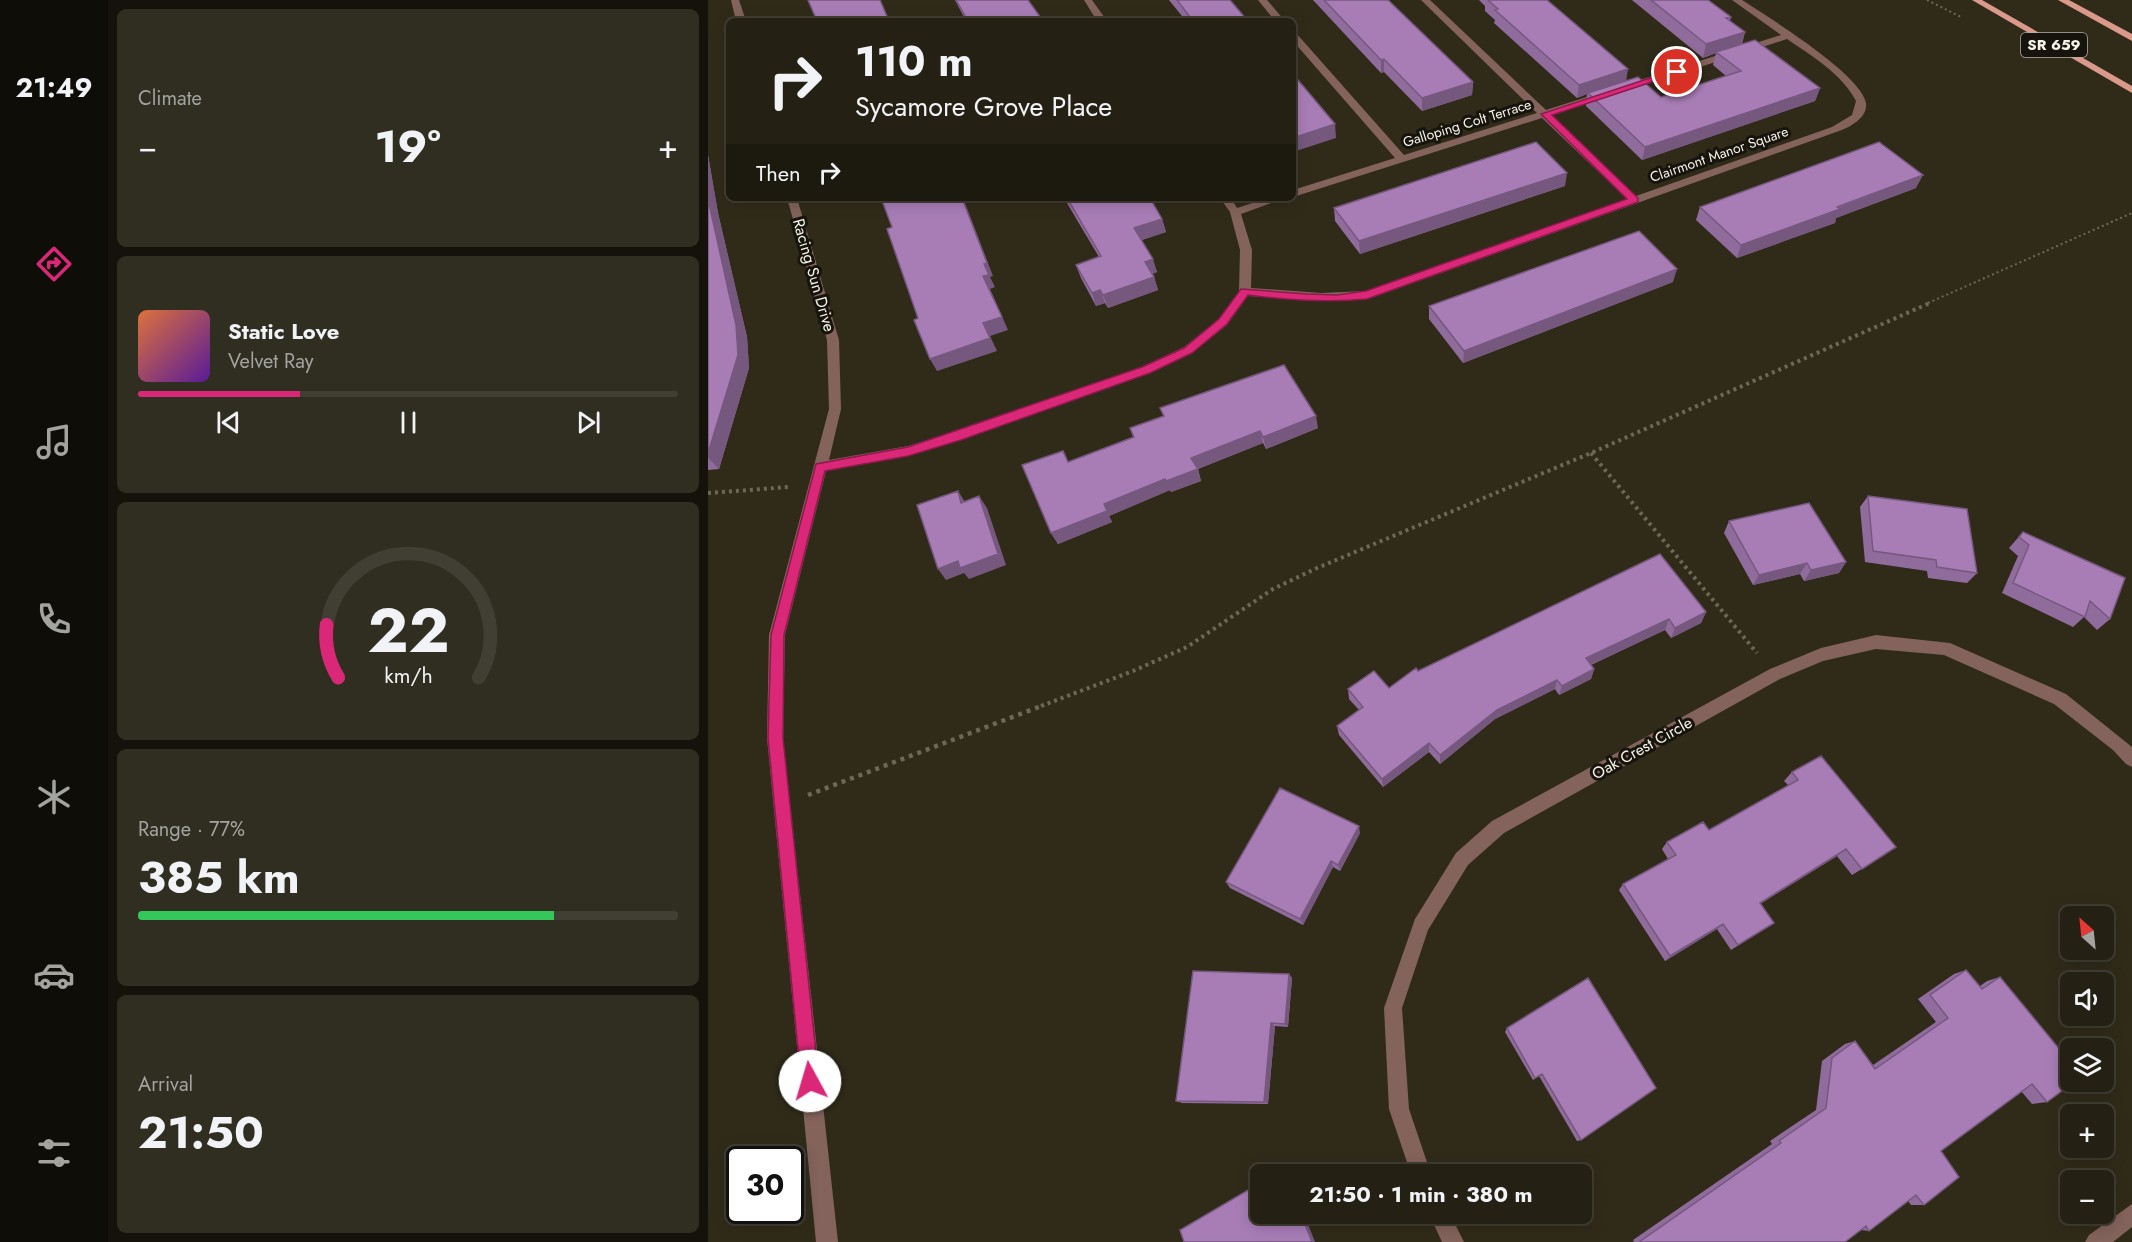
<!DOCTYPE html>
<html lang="en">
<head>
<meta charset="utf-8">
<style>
  :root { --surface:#242013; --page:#302d21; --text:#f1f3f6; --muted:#a3a3a0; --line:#413e33; --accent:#db2777 }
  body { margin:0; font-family:Jost,sans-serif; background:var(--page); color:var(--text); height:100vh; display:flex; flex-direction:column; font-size:22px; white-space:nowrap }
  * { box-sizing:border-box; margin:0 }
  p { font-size:20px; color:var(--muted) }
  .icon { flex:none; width:33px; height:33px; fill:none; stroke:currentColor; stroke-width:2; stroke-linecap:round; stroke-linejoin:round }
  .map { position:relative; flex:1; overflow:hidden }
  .panel { display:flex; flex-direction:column; gap:9px; padding:9px; background:#14120a; width:600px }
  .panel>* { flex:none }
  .banner { position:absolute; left:18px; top:18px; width:570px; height:183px; border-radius:9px; box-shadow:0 3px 15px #0003,0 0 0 2px var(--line); background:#242013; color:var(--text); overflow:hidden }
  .needle { width:39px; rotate:333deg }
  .tools { position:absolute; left:1352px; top:906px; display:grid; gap:12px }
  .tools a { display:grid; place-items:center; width:54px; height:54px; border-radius:9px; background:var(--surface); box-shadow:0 3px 15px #0003,0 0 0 2px var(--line); font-size:30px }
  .speed { position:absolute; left:18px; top:1146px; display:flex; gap:12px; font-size:30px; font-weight:700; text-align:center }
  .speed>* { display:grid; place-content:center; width:78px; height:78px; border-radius:50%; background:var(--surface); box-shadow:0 3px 15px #0003,0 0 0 2px var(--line); line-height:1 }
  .speed .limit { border:3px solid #111; border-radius:9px; background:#fff; color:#111 }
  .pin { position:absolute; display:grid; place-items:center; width:51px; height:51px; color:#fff; margin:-26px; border:3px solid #fff; border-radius:50%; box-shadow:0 2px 6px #0007 }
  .me { position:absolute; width:66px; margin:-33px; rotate:354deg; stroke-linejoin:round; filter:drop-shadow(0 0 4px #0008) }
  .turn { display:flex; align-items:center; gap:21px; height:126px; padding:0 30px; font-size:27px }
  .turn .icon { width:78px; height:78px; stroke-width:2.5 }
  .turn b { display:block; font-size:42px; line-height:51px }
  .then { display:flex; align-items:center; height:57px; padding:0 30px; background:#0003; gap:12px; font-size:22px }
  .big { font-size:45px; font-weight:700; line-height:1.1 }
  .panel .card { flex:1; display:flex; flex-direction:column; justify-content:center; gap:9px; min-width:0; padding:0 21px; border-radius:9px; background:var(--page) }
  .panel .dial { align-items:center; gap:0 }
  .dial svg { height:156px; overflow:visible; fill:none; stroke:var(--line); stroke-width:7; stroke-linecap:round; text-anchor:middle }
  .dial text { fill:var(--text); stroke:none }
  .song { display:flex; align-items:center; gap:18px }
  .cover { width:72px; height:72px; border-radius:9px; background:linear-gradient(135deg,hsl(20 70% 55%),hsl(270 70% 35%)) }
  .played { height:6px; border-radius:3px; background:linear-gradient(90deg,var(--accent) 30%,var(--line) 30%) }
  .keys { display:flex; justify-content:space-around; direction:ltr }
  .heat { display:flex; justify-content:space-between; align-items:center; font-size:33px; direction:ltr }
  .charge { height:9px; border-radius:4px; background:linear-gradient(90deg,#34c759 77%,var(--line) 0) }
  .trip { position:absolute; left:542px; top:1164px; width:342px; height:60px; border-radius:9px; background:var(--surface); box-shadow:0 3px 15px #0003,0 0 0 2px var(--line); font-weight:700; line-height:60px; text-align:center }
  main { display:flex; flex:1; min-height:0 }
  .menu { display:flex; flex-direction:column; width:108px; justify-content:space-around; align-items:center; background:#0e0d08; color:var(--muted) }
  .menu .icon { width:42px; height:42px }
  .menu .active { color:var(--accent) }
  .menu b { font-size:27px; color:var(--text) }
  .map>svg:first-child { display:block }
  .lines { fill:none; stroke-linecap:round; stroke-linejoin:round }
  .path-far2 { stroke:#6c6858; stroke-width:2; stroke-dasharray:2 3; stroke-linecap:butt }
  .path-far1 { stroke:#6c6858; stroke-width:4; stroke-dasharray:3 4; stroke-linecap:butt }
  .path { stroke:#6c6858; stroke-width:4.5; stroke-dasharray:4 5; stroke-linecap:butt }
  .minor { fill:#83635c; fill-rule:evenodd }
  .primary { fill:#da998b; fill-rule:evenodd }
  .wall { fill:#906c9d }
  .shaded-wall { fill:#76587f }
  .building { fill:#a87db6; stroke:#76587f; stroke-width:1.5 }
  .route { fill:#db2777; stroke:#8e194d; stroke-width:1.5 }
  .labels { text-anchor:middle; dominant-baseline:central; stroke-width:6; stroke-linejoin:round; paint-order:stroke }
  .far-street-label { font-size:14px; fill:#f6f3e8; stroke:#16140c }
  .shield { fill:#16140c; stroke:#b3b0a6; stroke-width:1.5 }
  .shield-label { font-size:15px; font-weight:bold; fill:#f6f3e8 }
  .street-label { font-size:16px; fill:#f6f3e8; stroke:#16140c }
</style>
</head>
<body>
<main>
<nav class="menu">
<b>21:49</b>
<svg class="icon active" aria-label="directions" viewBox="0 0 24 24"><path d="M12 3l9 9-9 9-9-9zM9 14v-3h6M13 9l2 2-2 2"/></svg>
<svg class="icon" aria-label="music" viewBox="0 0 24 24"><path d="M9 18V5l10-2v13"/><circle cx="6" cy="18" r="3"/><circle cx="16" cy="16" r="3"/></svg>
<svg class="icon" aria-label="phone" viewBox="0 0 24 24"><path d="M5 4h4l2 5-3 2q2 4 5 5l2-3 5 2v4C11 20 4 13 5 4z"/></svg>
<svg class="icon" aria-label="climate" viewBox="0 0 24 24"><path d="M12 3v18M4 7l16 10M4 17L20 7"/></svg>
<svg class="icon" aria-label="car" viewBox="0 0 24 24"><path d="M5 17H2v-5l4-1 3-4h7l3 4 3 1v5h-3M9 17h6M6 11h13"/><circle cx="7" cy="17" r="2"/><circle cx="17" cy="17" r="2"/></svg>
<svg class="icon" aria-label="filters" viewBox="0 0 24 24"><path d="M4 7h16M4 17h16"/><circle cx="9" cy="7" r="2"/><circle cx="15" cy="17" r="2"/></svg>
</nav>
<section class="panel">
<div class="card"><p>Climate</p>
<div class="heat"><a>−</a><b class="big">19°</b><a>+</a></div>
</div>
<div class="card">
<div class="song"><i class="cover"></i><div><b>Static Love</b><p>Velvet Ray</p></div></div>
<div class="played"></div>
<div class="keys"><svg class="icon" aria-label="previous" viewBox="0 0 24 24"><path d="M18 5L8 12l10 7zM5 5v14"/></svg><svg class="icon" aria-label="pause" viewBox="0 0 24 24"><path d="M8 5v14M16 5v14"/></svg><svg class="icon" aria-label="next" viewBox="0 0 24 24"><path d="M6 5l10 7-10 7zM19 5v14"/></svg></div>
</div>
<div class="card dial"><svg viewBox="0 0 100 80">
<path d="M14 69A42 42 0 1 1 86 69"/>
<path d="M14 69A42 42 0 0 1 8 42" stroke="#db2777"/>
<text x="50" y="56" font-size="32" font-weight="700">22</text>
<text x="50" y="72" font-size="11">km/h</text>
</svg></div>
<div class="card"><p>Range · 77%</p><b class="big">385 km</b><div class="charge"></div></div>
<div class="card"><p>Arrival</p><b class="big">21:50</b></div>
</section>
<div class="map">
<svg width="1424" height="1242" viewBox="0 0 1424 1242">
  <rect width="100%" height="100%" fill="#302b19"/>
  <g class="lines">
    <path class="path-far2" d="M1219 0 1253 17
      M1220 303 1424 213"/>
    <path class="path-far1" d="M883 453 1049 653
      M0 493 81 487
      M333 706 425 671 479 647 565 589 609 568 883 453 1224 302"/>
    <path class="path" d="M100 795 336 705"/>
    <path class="minor" d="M23 0H31L38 21H28Z
      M376 0H384L399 21H389Z
      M550 0H559L577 21H567Z
      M713 0H722L838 110 1073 35 1024 0H1034C1060 17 1153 74 1158 103 1160 117 1143 127 1131 131L663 298 613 301 540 296 519 325 484 353 442 373 200 456 118 471 77 635 75 738 130 1242H108L59 738 61 635 121 409 119 340 79 198H89L131 340 133 409 121 460 200 446 245 432 434 367 476 347 511 319 531 292 532 250 522 212 512 198H523L529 208 560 198H577L533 214 544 250 543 288 613 293 658 291 919 199 834 118 585 197V190L687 158 585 41V32L588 33 696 155 829 113ZM1079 39C1104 56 1134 74 1148 101L1144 115 1124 127 928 196 843 115Z
      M1168 635 1242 643 1358 694 1424 747V767L1418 764 1405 750 1346 704 1236 655 1168 649 1115 661 1072 679 796 833 760 865 720 930 694 1008 701 1109 723 1174H703L681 1109 676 1008 707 919 748 853 784 821 1062 669 1113 648Z
      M1424 1204V1227L1405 1242H1377L1381 1235Z
      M721 1214H742L756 1242H734Z"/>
    <path class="primary" d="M1264 0H1274L1424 86V93Z
      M1350 0H1361L1424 34V41Z"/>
  </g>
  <path class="wall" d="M247 0H320L334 21H258Z
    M461 0H522L540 21H478Z
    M605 0H680L765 82 764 95 714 111 676 72 673 73Z
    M771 0H839L918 81 953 97 1018 76 1005 65 1008 53 995 58 924 0H1000L1023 17 1022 21 1037 32 1034 44 1112 88 1107 101 934 160 878 106 879 94 869 98 786 23 787 20 777 11V6Z
    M0 155 10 213 39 337 41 368 11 469 0 470Z
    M857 186 652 254 627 221 626 208Z
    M1208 188 1128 218 1127 223 1029 258 988 220 992 207Z
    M356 198H442L454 219 458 232 434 240 449 272 444 274 446 277 450 290 400 308 397 303 388 306 373 278 368 265 391 257Z
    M965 282 755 363 721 319V306Z
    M452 408 610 428 558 449 555 443 490 469 493 481 463 492 462 490 401 516 404 522 350 544 343 533 361 462 425 437 422 428 455 416Z
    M1160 496 1269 573 1259 583 1220 578 1219 571 1157 562 1152 507Z
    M1021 521 1138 562 1131 573 1096 581 1092 574 1045 585 1016 533Z
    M1315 532 1402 619 1389 630 1376 617 1365 627 1294 593 1310 556 1301 548Z
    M998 612 993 623 963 638 957 630 883 665 886 669 883 679 851 695 847 689 787 719 732 764 721 752 675 787 631 735 629 726 651 710 641 699 640 689 681 688 710 671Z
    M1084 772 1178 854 1144 875 1129 856 1052 904 1066 923 1023 950 1009 929 957 961 911 890 915 884 960 859 954 849 959 842 1001 830 1080 785 1076 781Z
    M652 833 632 871 625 867 595 925 522 888 518 882Z
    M1258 970 1272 986 1279 981 1292 977 1339 1102 1324 1104 1313 1091 1233 1151 1216 1205H1203L1200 1201 1161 1231 1153 1230 1137 1242H926L925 1240 1064 1144 1062 1141 1108 1110 1114 1061 1137 1044 1147 1041 1165 1065 1228 1022 1210 999 1246 974Z
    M581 974 584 978 580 1027 567 1026 560 1104 474 1103 468 1101Z
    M880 978 873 1140 869 1141 831 1076 825 1080 797 1032 799 1028Z"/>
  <path class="shaded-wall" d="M1037 32 1033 45 1008 52V53L995 58 998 44Z
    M676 59V72L673 73V60Z
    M920 69 918 82 880 93 879 94 869 98 871 85Z
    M765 82 764 95 714 111V98Z
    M1112 88 1107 101 934 160 937 147Z
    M627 124 628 138 585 152V138Z
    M0 155 10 213 39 337 41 368 11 469 0 458Z
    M859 173 857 186 652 254 651 241Z
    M1215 175 1208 188 1128 218 1127 223 1029 258 1033 245Z
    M254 198H255L285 276 282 277 287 287 282 289 300 330 282 336 289 351 229 371 222 359 275 323 276 264Z
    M454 219 458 232 430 241 426 228Z
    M445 259 449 272 441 275 437 262Z
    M969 269 965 282 755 363 756 351Z
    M446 277 450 290 400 308 395 295Z
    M392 290 397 303 388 306 384 293Z
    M608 416 610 428 558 449 555 437Z
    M552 431 555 443 487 470 483 458Z
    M490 469 493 481 463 492 458 481Z
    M457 479 462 490 401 516 404 522 350 544 343 533 396 504Z
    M250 491 257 502 253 503Z
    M271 496 279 508 298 565 261 579 256 573 238 580 230 569Z
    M1138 562 1131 573 1096 581 1103 570Z
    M1099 563 1092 574 1045 585 1051 575Z
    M998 612 993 623 963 638 967 628Z
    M961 619 957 630 875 668 878 658Z
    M886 669 883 679 851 695 854 686Z
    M849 680 847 689 787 719 732 764V755L789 710Z
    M721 743V752L675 787 674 779Z
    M651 826 652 833 632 871 630 865Z
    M1138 849 1129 856 1044 909 1052 903Z
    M623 861 625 867 595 925 592 919Z
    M1015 924 1009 929 957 961 962 956Z
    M581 974 584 978 580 1027 577 1024Z
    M563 1023 567 1026 560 1104 556 1102Z
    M576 1169H579L581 1174H578Z
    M593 1214H596L607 1242H604Z"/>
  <path class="building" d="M100 0H172L181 21H109Z
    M248 0H320L333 18 330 19 331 21H260Z
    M469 0H522L540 21H485Z
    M616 0H680L765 82 714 98 676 59 673 60Z
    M780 0H839L920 69 871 85 787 10 790 9Z
    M943 0H1000L1023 17 1018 18 1037 32 998 44Z
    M1047 40 1112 88 937 147 880 93 930 77 953 97 1033 71 1008 52Z
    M585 74 627 124 585 138Z
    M828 142 859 173 651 241 626 208Z
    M1171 142 1215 175 1129 207 1132 209 1033 245 992 207Z
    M173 198H254L279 263 276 264 281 275 275 276 294 317 275 323 282 338 222 359 206 320 210 318 179 229 184 227Z
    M359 198H442L454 219 426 228 445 259 437 262 446 277 395 295 392 290 384 293 368 265 393 256Z
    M0 199 28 325 30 355 0 453Z
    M931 231 969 269 756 351 721 306Z
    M576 365 608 416 555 437 552 431 483 458 490 469 458 481 457 479 396 504 399 511 343 533 314 465 355 451 360 462 426 437 422 428 456 416 452 408Z
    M250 491 253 503 271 496 290 554 252 568 250 561 230 569 209 505Z
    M1160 496 1259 509 1269 573 1229 567 1228 560 1165 551Z
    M1101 503 1138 562 1103 570 1099 563 1051 575 1021 521Z
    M1315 532 1417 578 1402 619 1382 601 1377 617 1305 583 1321 545 1311 537Z
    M952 554 998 612 967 628 961 619 878 658 886 669 854 686 849 680 789 710 732 755 721 743 674 779 629 726 655 707 640 689 666 671 681 688 708 668 710 671Z
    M1113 756 1188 847 1154 869 1138 849 1052 903 1066 923 1030 945 1015 924 962 956 915 884 968 855 959 842 995 822 1001 830 1090 780 1084 772Z
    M572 788 651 826 630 865 623 861 592 919 518 882Z
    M1258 970 1274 989 1292 977 1362 1062V1082H1366L1339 1102 1324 1084 1233 1151 1251 1177 1216 1205 1208 1195 1161 1231 1158 1226 1137 1242H931L1073 1143 1071 1141 1118 1108 1124 1058 1147 1041 1167 1069 1240 1018 1222 995Z
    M485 971 581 974 577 1024 563 1023 556 1102 468 1101Z
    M880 978 948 1088 873 1140 834 1074 827 1078 799 1028Z
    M576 1169 578 1174H566Z
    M552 1183V1214H593L604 1242H476L472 1230Z"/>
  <path class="route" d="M966 70 974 72 844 115 930 198V202L659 299C618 303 580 300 540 295L519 324 484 353 442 373 253 440 200 456 117 471 76 635 75 738 111 1081 109 1087 102 1090 96 1087 93 1081 60 738 63 635 108 464 200 447 434 367 476 348 511 319 533 289 599 294 629 295 658 291 919 199 833 114Z"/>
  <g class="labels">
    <g class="far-street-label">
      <text transform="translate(759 123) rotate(-17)">Galloping Colt Terrace</text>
      <text transform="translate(1011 154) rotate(-19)">Clairmont Manor Square</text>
    </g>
    <rect class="shield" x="1313" y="33" width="66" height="24" rx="4.5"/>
    <g class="shield-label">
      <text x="1346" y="45">SR 659</text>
    </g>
    <g class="street-label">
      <text transform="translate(106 275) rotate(74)">Racing Sun Drive</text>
      <text transform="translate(934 748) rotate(-29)">Oak Crest Circle</text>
    </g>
  </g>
</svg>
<div class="tools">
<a><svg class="needle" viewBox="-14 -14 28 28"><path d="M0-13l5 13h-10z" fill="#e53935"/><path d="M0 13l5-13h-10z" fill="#a3a3a0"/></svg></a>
<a><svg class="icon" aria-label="sound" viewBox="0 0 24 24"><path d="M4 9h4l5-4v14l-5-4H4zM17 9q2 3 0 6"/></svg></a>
<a><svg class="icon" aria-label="layers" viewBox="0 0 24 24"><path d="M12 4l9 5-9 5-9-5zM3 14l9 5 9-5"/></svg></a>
<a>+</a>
<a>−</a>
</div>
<div class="speed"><div class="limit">30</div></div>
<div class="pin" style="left:969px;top:72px;background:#d93025"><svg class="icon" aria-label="arrive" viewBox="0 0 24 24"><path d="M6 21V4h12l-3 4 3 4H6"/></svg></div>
<svg class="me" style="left:102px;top:1081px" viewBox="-20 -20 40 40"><circle r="19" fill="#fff"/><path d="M0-13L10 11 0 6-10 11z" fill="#db2777"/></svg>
<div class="trip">21:50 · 1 min · 380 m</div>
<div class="banner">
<div class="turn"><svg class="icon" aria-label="right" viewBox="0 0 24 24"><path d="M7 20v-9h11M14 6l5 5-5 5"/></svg><div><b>110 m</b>Sycamore Grove Place</div></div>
<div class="then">Then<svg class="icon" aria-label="right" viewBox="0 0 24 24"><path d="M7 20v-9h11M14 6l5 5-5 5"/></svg></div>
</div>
</div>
</main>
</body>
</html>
